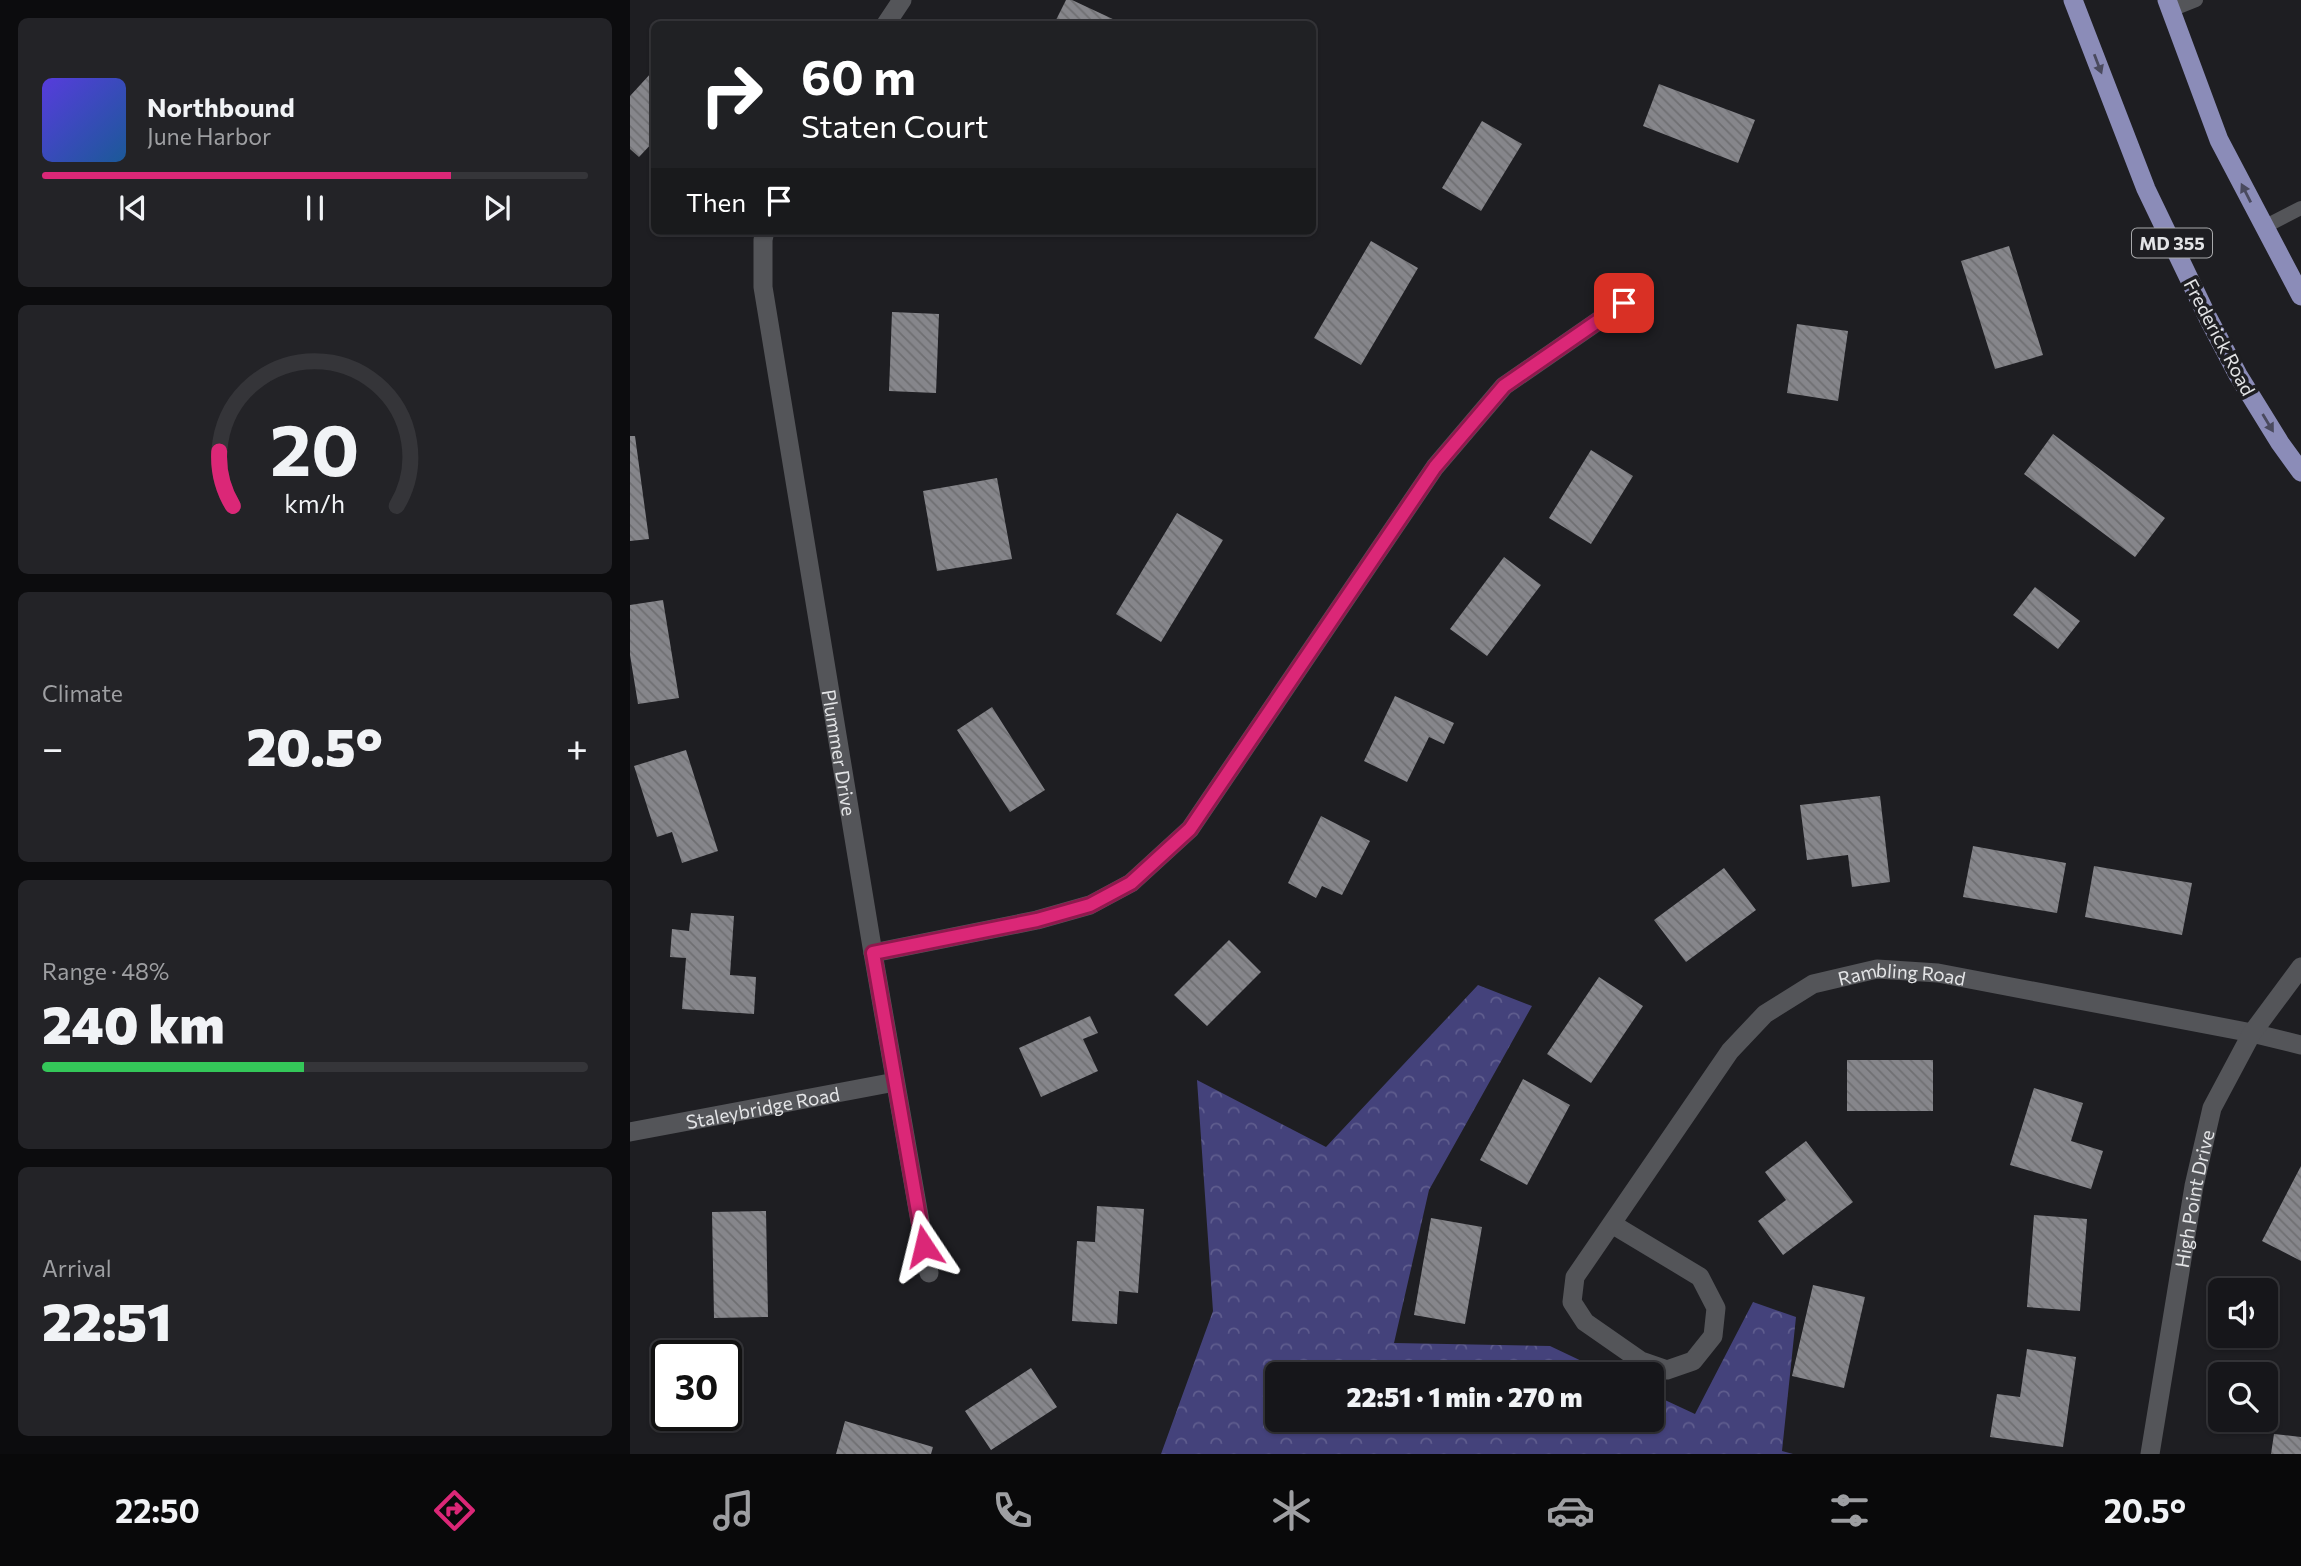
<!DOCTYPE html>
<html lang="en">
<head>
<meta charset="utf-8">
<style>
  :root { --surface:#16161a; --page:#232327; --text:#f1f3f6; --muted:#9e9fa2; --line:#353539; --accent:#db2777 }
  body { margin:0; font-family:Commissioner,sans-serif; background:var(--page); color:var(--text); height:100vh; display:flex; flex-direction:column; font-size:26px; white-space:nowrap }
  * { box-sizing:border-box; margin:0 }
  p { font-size:23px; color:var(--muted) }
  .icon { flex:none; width:38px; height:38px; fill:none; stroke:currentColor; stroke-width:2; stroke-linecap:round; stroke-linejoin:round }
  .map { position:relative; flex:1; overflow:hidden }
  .details { display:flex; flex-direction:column; gap:18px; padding:18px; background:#0c0c0e; width:630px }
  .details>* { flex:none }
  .guide { position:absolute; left:21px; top:21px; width:665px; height:214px; border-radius:10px; box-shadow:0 2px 5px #0004,0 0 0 2px var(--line); background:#202124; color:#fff; overflow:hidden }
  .controls { position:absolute; left:1578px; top:1278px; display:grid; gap:14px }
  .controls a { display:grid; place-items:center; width:70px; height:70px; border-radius:10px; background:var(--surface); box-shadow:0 2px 5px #0004,0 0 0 2px var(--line); font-size:35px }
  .speed { position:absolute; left:21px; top:1340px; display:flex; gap:14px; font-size:35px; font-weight:700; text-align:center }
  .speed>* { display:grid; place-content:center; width:91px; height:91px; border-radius:50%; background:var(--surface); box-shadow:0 2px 5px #0004,0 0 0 2px var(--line); line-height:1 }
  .speed .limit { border:4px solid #111; border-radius:10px; background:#fff; color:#111 }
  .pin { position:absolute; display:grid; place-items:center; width:60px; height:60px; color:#fff; margin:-30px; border-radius:14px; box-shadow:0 4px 10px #0006 }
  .me { position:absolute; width:77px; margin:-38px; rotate:350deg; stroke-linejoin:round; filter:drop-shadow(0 0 5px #0008) }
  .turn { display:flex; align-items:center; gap:24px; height:147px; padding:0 35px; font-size:32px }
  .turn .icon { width:91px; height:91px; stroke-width:2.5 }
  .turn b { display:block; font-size:49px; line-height:60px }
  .then { display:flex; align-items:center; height:66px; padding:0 35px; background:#0003; gap:14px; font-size:26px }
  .big { font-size:52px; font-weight:800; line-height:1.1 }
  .details .widget { flex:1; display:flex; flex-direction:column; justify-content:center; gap:10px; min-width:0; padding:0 24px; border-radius:10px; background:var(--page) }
  .details .dial { align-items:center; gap:0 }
  .dial svg { height:182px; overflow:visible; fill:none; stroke:var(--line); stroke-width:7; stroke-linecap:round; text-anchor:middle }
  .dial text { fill:var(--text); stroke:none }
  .song { display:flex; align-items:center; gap:21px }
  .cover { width:84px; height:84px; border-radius:10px; background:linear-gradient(135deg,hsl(250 70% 55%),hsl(210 70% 35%)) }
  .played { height:7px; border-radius:4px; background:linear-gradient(90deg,var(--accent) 75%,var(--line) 75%) }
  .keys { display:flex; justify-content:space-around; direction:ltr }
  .heat { display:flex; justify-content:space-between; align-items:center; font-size:38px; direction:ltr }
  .charge { height:10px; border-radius:5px; background:linear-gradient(90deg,#34c759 48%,var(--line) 0) }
  .trip { position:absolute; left:635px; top:1362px; width:399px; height:70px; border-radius:10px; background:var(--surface); box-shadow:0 2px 5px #0004,0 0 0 2px var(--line); font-weight:800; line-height:70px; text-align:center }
  .tab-bar { display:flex; height:112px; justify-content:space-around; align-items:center; background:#09090a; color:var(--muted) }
  .tab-bar .icon { width:49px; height:49px }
  .tab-bar .on { color:var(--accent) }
  .tab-bar b { font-size:32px; color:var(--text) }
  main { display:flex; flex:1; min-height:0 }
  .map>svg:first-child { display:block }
  .forest { fill:url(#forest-crowns) }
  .building { fill:url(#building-back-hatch) }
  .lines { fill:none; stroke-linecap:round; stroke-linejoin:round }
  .service { stroke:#545559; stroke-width:14 }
  .minor { stroke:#545559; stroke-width:19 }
  .primary { stroke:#8b8cb8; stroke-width:19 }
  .oneway { fill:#4a4a5e }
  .route-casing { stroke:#8e194d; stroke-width:18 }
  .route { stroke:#db2777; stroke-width:12 }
  .labels { text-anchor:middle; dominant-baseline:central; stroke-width:7; stroke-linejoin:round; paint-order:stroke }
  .shield { fill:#1e1e22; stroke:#a8a9ab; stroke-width:2 }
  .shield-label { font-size:18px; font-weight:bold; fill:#e3e4e6 }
  .street-label { font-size:19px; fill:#e3e4e6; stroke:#1e1e22 }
</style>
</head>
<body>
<main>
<section class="details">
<div class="widget">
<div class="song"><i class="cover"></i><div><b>Northbound</b><p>June Harbor</p></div></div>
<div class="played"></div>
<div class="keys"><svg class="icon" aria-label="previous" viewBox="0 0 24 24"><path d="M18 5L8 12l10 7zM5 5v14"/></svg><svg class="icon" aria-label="pause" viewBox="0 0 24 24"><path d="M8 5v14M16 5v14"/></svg><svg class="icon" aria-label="next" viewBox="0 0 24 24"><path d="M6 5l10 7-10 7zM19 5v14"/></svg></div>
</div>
<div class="widget dial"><svg viewBox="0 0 100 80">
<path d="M14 69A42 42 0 1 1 86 69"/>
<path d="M14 69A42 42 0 0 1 8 45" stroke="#db2777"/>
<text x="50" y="56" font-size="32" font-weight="700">20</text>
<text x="50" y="72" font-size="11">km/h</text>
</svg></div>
<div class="widget"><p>Climate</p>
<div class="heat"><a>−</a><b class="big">20.5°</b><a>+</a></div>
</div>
<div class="widget"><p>Range · 48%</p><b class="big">240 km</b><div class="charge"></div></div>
<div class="widget"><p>Arrival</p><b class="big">22:51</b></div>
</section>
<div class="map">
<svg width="1671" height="1454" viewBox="0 0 1671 1454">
  <defs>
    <pattern id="forest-crowns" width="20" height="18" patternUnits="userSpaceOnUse" patternTransform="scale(1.75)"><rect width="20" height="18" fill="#44427b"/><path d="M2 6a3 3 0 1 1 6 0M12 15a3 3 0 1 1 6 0" fill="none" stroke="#5f5d8e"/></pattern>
    <pattern id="building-back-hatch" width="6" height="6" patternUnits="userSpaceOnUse" patternTransform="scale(1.75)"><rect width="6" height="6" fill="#86868b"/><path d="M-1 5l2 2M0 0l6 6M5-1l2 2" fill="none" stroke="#6f6f72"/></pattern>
  </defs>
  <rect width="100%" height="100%" fill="#1e1e22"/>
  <path class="forest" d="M848 985 902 1006 799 1190 764 1343 920 1346 979 1374H648V1419H1022V1394L1065 1414 1123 1302 1166 1317 1152 1451 1163 1454H531L583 1311 567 1080 696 1147Z"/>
  <path class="building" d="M436 0H442L487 21 485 24H424Z
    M22 72 24 75V141L9 157 0 149V96Z
    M1029 84 1125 120 1108 163 1013 126Z
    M852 121 892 144 851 211 812 188Z
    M741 241 788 268 731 365 684 338Z
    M1379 246 1413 355 1365 369 1331 261Z
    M262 312 309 314 306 393 259 391Z
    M1167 324 1218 331 1208 401 1157 393Z
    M1423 434 1535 518 1505 557 1394 474Z
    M0 436H5L19 539 0 541Z
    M961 450 1003 476 961 544 919 518Z
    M367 478 382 559 307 571 293 491Z
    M547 513 593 540 531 642 486 614Z
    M874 557 911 585 857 656 820 629Z
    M1405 587 1450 621 1428 649 1383 615Z
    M33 600 49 698 8 704 0 655V605Z
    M765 696 824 723 814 744 799 737 777 782 734 761Z
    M362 707 415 790 380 812 327 730Z
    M56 750 88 851 52 863 42 832 27 837 4 766Z
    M1250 796 1260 882 1222 887 1218 855 1177 860 1170 805Z
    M691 816 740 841 712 895 692 886 686 898 658 883Z
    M1343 846 1436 863 1427 913 1333 897Z
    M1464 866 1562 883 1552 935 1455 917Z
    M1094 868 1126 910 1056 962 1024 920Z
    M61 913 104 916 100 975 126 977 124 1014 52 1009 56 958 40 957 42 929 59 931Z
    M599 940 631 972 577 1026 544 995Z
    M969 977 1013 1006 961 1083 917 1054Z
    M460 1016 468 1033 453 1039 468 1071 411 1097 389 1048Z
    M1217 1060H1303V1111H1217Z
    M893 1079 940 1105 897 1185 850 1160Z
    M1404 1088 1453 1103 1441 1141 1473 1151 1461 1189 1380 1165Z
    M1176 1141 1223 1202 1153 1255 1128 1221 1156 1200 1135 1172Z
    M1671 1166V1261L1632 1241Z
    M467 1206 514 1209 508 1293 489 1291 487 1324 442 1321 447 1241 465 1242Z
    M136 1211 138 1317 84 1318 82 1212Z
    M1404 1215 1457 1219 1450 1311 1397 1307Z
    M801 1218 852 1227 835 1324 784 1315Z
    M1183 1285 1235 1297 1214 1388 1162 1376Z
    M1397 1349 1446 1357 1433 1447 1360 1437 1367 1394 1390 1397Z
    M401 1368 427 1407 361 1450 335 1411Z
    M215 1421 303 1447 301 1454H206Z
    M1644 1434 1671 1437V1454H1641Z"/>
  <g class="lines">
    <path class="service" d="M1541 10 1566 0
      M1634 227 1671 208"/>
    <g class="minor">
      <path d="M256 24 272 0"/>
      <path id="s1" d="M135 231 133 240V287L243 953 299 1273"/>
      <path d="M243 953 407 920 460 905 501 883 560 829 805 467 874 386 1010 292"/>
      <path id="s2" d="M0 1132 265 1082"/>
      <path id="s3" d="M982 1224 1070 1277 1086 1308 1083 1336 1063 1361 1037 1370 1011 1361 955 1322 942 1302 945 1277 1100 1051 1135 1014 1183 984 1247 969 1308 973 1622 1033 1671 1045"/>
      <path id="s4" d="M1520 1454 1564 1186 1582 1108 1622 1033 1671 967"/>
    </g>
    <path class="primary" d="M1443 0 1516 189 1578 318 1608 375 1650 443 1671 472
      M1537 0 1589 140 1671 296"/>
  </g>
  <defs><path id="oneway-solid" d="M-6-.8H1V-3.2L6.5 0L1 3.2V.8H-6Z" transform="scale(1.75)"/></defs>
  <g class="oneway">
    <use href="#oneway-solid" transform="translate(1468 64) rotate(69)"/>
    <use href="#oneway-solid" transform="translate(1616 193) rotate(-117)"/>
    <use href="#oneway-solid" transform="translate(1638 423) rotate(59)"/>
  </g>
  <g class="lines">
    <g class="route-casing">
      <path id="route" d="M294 1246 243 953 407 920 460 905 501 883 560 829 805 467 874 386 994 303"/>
    </g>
    <use href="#route" class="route"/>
  </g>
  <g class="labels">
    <rect class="shield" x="1502" y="228.5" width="80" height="29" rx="5"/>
    <g class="shield-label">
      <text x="1542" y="243">MD 355</text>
    </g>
    <g class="street-label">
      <text transform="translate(1590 337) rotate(62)">Frederick Road</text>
      <text stroke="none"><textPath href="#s1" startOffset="528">Plummer Drive</textPath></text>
      <text stroke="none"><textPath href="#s3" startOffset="842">Rambling Road</textPath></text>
      <text stroke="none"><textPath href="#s2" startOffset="135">Staleybridge Road</textPath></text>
      <text stroke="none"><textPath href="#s4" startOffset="259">High Point Drive</textPath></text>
    </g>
  </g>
</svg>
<div class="controls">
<a><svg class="icon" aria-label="sound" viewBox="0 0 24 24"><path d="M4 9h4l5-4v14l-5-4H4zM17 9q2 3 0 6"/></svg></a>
<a><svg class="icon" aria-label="search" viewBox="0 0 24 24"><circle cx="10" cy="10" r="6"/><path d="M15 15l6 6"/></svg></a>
</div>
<div class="speed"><div class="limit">30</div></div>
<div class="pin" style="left:994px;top:303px;background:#d93025"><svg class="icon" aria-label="arrive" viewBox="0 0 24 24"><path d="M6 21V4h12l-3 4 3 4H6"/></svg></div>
<svg class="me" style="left:294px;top:1246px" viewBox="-20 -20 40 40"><path d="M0-17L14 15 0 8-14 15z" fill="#db2777" stroke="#fff" stroke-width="4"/></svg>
<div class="trip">22:51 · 1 min · 270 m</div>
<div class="guide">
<div class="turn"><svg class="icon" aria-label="right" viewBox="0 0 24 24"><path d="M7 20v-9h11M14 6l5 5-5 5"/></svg><div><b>60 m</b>Staten Court</div></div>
<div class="then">Then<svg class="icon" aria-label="arrive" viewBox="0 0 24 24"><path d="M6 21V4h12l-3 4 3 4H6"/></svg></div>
</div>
</div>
</main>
<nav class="tab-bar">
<b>22:50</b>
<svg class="icon on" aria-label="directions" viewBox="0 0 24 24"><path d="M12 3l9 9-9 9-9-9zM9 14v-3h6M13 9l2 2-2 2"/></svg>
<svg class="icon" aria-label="music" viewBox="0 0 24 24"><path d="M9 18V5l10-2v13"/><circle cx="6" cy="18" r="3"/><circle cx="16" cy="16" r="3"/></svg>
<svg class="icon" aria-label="phone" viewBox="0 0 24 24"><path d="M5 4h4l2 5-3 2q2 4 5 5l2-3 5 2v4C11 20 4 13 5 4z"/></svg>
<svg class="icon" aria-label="climate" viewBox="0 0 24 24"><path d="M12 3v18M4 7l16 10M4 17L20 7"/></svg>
<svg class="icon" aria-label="car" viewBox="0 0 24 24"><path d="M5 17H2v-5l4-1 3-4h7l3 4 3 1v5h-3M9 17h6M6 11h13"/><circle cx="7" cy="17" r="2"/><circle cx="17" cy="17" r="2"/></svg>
<svg class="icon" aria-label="filters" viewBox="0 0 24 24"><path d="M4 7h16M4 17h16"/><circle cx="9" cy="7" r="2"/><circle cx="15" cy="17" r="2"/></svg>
<b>20.5°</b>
</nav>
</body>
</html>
